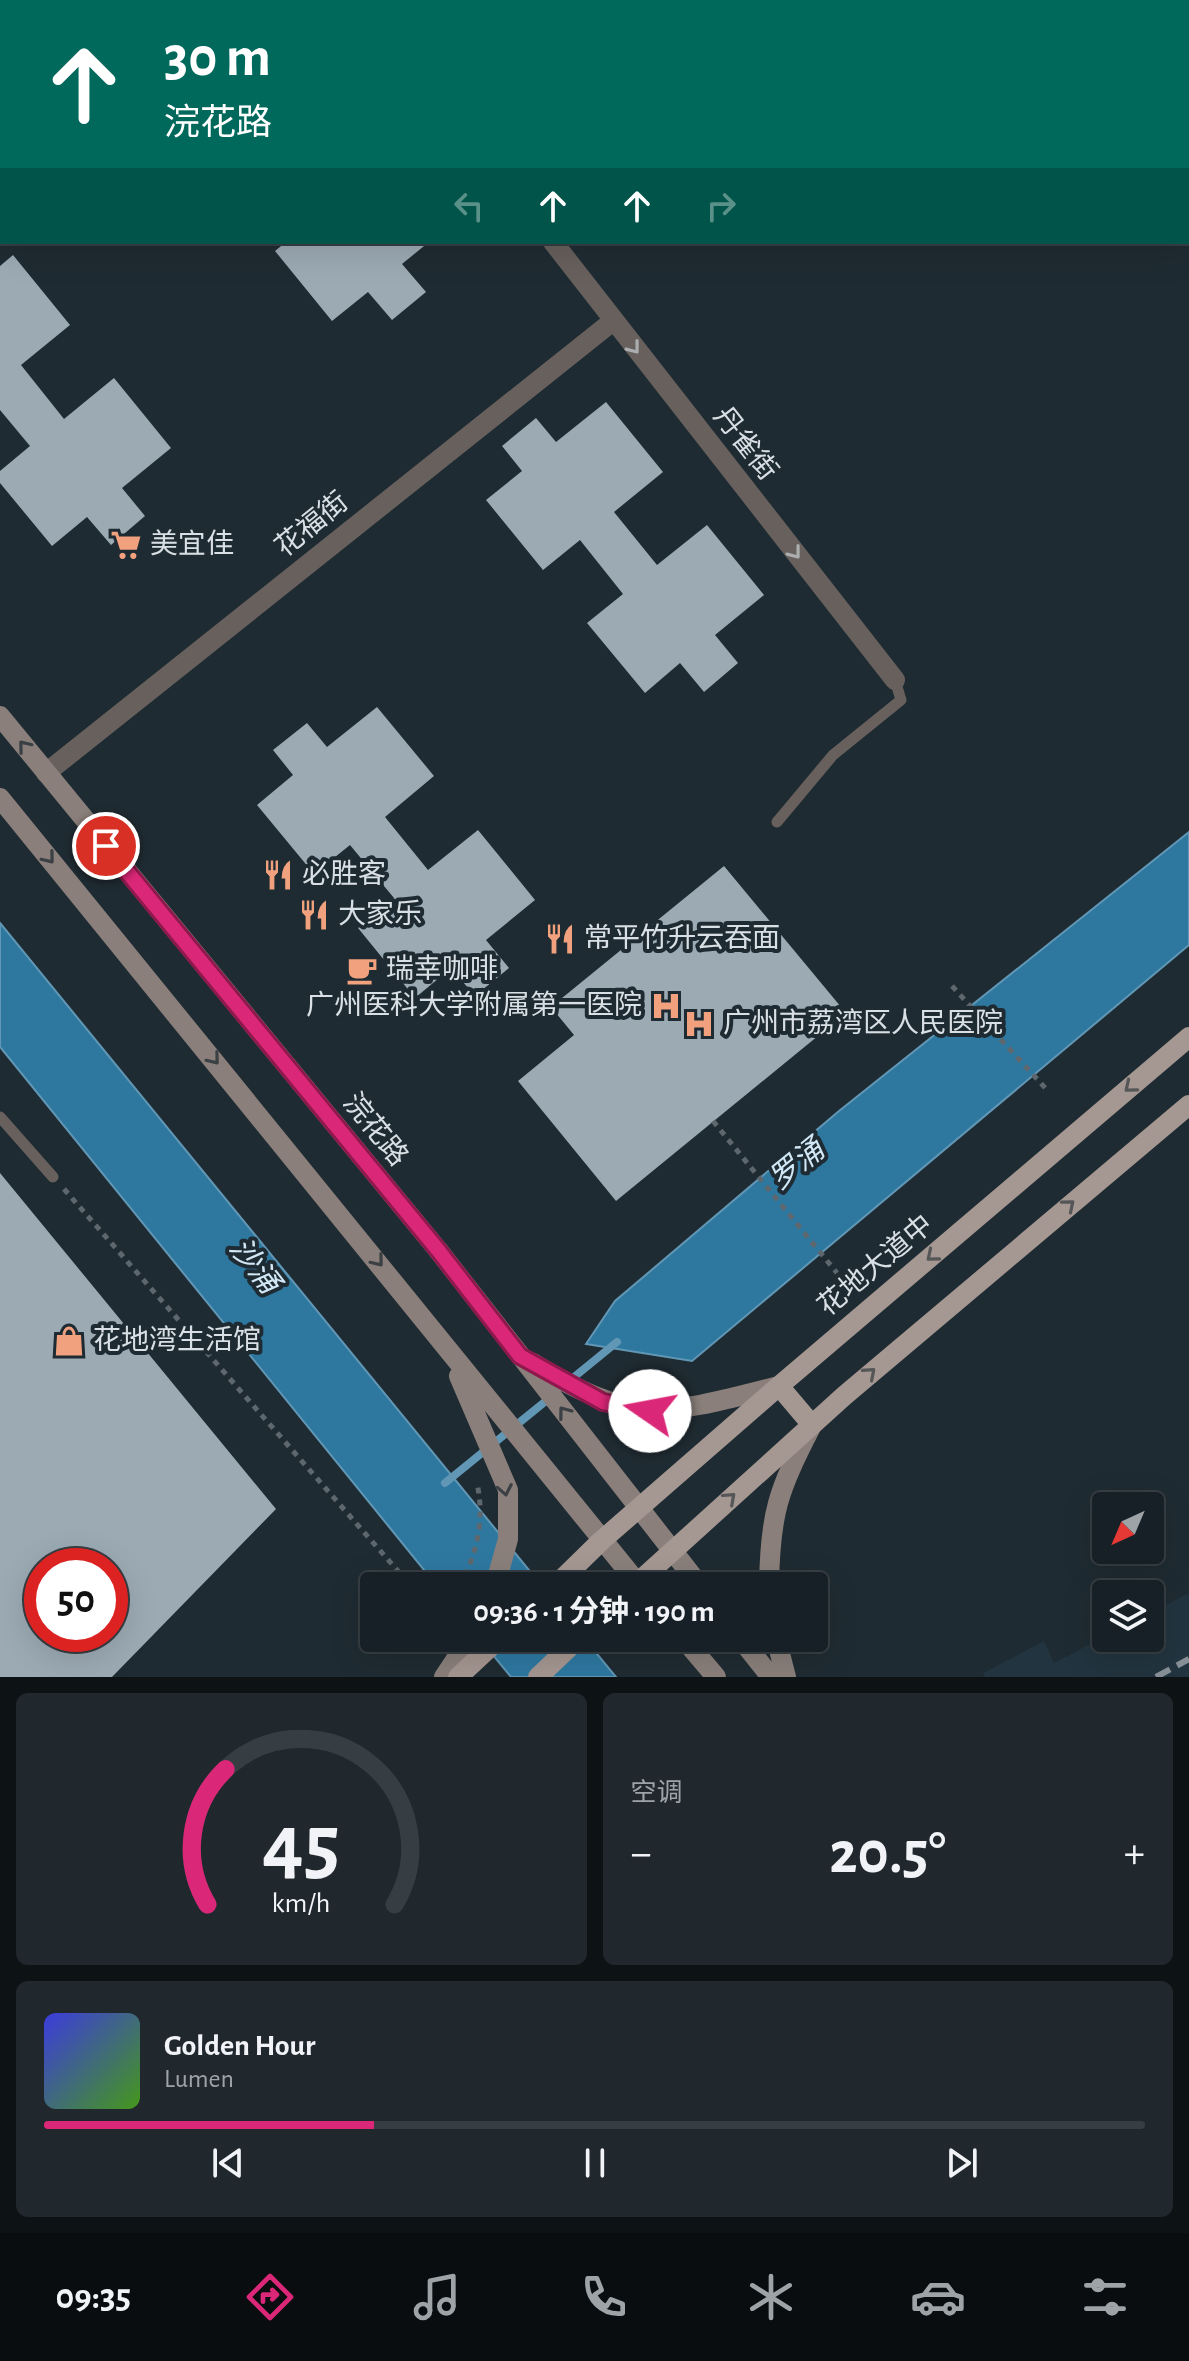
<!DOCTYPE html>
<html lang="zh">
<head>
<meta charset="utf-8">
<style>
  :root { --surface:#172026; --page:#20282e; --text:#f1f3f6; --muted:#9ea3a7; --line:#363e43; --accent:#db2777 }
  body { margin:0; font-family:"Alegreya Sans","Noto Sans SC",sans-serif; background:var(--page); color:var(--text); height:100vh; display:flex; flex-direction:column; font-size:30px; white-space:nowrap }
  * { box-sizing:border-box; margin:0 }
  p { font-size:26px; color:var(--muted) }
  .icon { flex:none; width:44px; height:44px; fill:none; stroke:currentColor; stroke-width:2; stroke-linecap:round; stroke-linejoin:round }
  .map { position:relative; height:1677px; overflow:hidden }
  .side { display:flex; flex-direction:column; gap:16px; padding:16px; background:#0d1215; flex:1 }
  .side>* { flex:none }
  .banner { position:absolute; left:0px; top:0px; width:1190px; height:244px; box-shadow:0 8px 32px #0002,0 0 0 2px var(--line); background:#00695c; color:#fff; overflow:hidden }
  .needle { width:52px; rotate:224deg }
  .tools { position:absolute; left:1092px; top:1492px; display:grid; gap:16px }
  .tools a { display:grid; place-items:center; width:72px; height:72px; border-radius:8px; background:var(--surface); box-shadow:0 8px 32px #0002,0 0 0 2px var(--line); font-size:40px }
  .speed { position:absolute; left:24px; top:1548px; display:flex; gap:16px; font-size:40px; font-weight:700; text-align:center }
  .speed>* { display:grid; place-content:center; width:104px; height:104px; border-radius:50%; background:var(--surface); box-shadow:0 8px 32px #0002,0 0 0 2px var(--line); line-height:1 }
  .speed .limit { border:12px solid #d22; background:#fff; color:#111 }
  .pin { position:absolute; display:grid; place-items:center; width:68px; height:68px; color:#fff; margin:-34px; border:4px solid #fff; border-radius:50%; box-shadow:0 2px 8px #0007 }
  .me { position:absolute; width:88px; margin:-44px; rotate:282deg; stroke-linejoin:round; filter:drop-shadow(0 0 6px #0008) }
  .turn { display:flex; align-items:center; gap:28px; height:168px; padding:0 32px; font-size:36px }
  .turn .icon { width:104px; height:104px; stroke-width:2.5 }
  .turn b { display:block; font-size:56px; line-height:68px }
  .lanes { display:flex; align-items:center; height:76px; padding:0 32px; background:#0003; justify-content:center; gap:40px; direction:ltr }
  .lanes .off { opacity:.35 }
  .big { font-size:60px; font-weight:700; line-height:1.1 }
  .side .widget { flex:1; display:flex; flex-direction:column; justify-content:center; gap:12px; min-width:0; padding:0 28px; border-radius:12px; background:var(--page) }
  .side .dial { align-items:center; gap:0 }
  .dial svg { height:208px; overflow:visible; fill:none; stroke:var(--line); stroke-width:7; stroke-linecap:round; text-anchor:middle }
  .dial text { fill:var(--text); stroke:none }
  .song { display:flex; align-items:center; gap:24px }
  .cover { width:96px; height:96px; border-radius:12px; background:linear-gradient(135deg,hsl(240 70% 55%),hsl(100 70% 35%)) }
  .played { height:8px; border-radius:4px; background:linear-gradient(90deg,var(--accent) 30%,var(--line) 30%) }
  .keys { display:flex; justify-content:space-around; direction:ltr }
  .heat { display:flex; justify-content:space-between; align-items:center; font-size:44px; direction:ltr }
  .side .tiles { flex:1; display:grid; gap:16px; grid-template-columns:1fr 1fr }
  .widget:last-child { grid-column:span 2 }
  .trip { position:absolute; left:360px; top:1572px; width:468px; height:80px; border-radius:8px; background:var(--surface); box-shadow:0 8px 32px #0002,0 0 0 2px var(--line); font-weight:700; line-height:80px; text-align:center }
  .dock { display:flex; height:128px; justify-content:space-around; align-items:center; background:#090d0f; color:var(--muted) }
  .dock .icon { width:56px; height:56px }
  .dock .active { color:var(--accent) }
  .dock b { font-size:36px; color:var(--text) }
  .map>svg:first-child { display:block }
  .built { fill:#22343f }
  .water { fill:#2e78a0; stroke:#6197b5; stroke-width:2 }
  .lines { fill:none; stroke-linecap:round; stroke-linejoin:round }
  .stream { stroke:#6197b5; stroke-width:8 }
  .building { fill:#9caab4; fill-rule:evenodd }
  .path { stroke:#5d676d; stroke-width:5; stroke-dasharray:6 6; stroke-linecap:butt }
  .service { stroke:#67605d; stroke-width:11 }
  .minor { stroke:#67605d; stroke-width:20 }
  .secondary { stroke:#8a7f7b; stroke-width:20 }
  .primary { stroke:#a59791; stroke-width:20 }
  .rail { stroke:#879096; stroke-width:6; stroke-dasharray:16 8; stroke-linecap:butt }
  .oneway { stroke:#abadaf }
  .oneway2 { stroke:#3a4044 }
  .oneway3 { stroke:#555658 }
  .route-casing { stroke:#8e194d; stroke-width:20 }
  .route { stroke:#db2777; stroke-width:14 }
  .labels { text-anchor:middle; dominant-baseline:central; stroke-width:8; stroke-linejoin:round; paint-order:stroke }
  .street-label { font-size:28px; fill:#d9e0e5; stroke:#1f2b32 }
  .poi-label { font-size:28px; fill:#d9e0e5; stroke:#1f2b32; text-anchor:start }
  .water-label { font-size:30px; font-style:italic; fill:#d2e8f6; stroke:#1f2b32 }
</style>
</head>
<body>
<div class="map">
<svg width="1189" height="1677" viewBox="0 0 1189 1677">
  <rect width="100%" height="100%" fill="#1f2b32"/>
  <path class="built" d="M1189 1593V1677H985L983 1673 1044 1641 1054 1663 1106 1636 1150 1638V1613Z"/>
  <path class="water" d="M1189 832V945L692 1361 586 1344 615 1301 839 1111Z
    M0 923 542 1586H437L0 1047Z
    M479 1638H584L616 1677H511Z"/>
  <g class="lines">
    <path class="stream" d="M568 1382 617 1342
      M445 1483 552 1396"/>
  </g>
  <path class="building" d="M286 242H429L402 264 426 292 392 320 368 292 332 321 275 251Z
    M13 255 70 325 21 365 64 419 114 378 171 448 122 488 145 516 111 545 87 517 52 546 0 483V471L30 446 0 410V266Z
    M606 402 663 472 614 512 657 565 707 525 764 595 715 635 738 663 704 692 680 663 645 693 587 623 623 594 580 540 543 570 486 500 522 471 502 446 536 418 556 442Z
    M377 707 434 776 385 817 428 870 478 830 535 900 486 940 509 968 475 996 451 968 415 998 358 928 394 898 374 874 350 845 314 874 257 805 293 775 273 750 307 723 327 747Z
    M724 866 846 1013 616 1201 518 1081 574 1035 551 1007Z
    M0 1173 276 1509 112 1677H0ZM42 1566H110V1634H42Z"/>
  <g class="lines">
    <path class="path" d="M952 986 1048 1091
      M713 1121 837 1273
      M64 1189 411 1586
      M460 1586C477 1553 485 1520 477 1483"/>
    <path class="service" d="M777 822 833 755 901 700 895 680
      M0 1117 53 1177"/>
    <path class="minor" d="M355 0 356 2
      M553 242 895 680
      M46 773 613 321"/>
    <path class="secondary" d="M0 716 438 1250 700 1586
      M0 798 640 1586
      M533 1363C634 1427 669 1414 779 1386
      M459 1376 508 1490V1539L495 1586
      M769 1586C770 1513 778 1491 811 1427
      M683 1638 716 1677
      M740 1638 771 1677
      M776 1638 786 1677
      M444 1677 470 1638"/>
    <path class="primary" d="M779 1386 812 1425
      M555 1586 601 1541 779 1386 1189 1037
      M634 1586 844 1396 1189 1105
      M458 1677 500 1638
      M538 1677 579 1638"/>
    <path class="rail" d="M1156 1677 1189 1659"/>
  </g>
  <defs><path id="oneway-chevron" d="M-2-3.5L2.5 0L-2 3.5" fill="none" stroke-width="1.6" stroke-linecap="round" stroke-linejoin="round" transform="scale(2)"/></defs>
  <g class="oneway">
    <use href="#oneway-chevron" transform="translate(634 348) rotate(52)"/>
    <use href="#oneway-chevron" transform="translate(795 553) rotate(52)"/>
  </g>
  <g class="oneway2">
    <use href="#oneway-chevron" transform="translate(24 746) rotate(-129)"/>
    <use href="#oneway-chevron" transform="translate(49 858) rotate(51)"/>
    <use href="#oneway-chevron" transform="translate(214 1059) rotate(51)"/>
    <use href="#oneway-chevron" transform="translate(378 1261) rotate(51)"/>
    <use href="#oneway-chevron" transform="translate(564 1412) rotate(-127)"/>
    <use href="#oneway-chevron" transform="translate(505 1490) rotate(79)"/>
  </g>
  <g class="oneway3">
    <use href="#oneway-chevron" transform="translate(1130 1087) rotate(140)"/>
    <use href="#oneway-chevron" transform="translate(1069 1205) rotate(-40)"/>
    <use href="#oneway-chevron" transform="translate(932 1256) rotate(140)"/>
    <use href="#oneway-chevron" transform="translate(870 1373) rotate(-41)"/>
    <use href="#oneway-chevron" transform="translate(730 1498) rotate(-42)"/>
  </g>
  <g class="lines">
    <g class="route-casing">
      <path id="route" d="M106 846 438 1250 520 1356 603 1402 650 1411"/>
    </g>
    <use href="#route" class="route"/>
  </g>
  <defs>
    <g id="supermarket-bare" transform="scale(2.4)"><path d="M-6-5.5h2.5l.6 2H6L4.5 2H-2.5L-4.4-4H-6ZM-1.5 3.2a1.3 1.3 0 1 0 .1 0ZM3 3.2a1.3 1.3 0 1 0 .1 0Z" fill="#f1a17d" stroke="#1f2b32" stroke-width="2.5" paint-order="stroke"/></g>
    <g id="restaurant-bare" transform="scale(2.4)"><path d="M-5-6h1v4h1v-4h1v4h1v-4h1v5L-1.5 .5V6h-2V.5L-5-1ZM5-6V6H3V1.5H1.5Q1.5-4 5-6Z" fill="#f1a17d" stroke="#1f2b32" stroke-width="2.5" paint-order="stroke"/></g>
    <g id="cafe-bare" transform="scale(2.4)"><path d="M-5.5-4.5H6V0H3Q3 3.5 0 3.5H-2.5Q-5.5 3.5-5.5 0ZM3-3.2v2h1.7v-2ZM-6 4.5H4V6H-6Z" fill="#f1a17d" stroke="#1f2b32" stroke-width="2.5" paint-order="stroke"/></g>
    <g id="hospital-bare" transform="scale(2.4)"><path d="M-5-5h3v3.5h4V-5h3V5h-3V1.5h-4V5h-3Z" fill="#f1a17d" stroke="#1f2b32" stroke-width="2.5" paint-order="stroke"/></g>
    <g id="shop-bare" transform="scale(2.4)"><path d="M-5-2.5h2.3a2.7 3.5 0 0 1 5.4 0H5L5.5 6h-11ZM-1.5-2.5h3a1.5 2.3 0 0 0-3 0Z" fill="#f1a17d" stroke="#1f2b32" stroke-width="2.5" paint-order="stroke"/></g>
  </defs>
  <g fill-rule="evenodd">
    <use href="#supermarket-bare" x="126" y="545"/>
    <use href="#restaurant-bare" x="278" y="875"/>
    <use href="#restaurant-bare" x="314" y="915"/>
    <use href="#restaurant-bare" x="560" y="939"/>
    <use href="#cafe-bare" x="362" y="970"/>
    <use href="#hospital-bare" x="666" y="1006"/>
    <use href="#hospital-bare" x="699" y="1024"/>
    <use href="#shop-bare" x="69" y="1341"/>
  </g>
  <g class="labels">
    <g class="street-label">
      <text transform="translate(745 444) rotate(52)">丹雀街</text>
      <text transform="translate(312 525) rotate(-39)">花福街</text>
      <text transform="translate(375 1130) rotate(51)">浣花路</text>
      <text transform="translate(876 1266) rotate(-40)">花地大道中</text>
    </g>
    <g class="poi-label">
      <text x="150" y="545">美宜佳</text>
      <text x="302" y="875">必胜客</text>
      <text x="338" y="915">大家乐</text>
      <text x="584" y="939">常平竹升云吞面</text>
      <text x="386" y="970">瑞幸咖啡</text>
      <text x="642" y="1006" text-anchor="end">广州医科大学附属第一医院</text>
      <text x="723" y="1024">广州市荔湾区人民医院</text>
      <text x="93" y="1341">花地湾生活馆</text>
    </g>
    <g class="water-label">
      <text transform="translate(797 1165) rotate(-39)">罗涌</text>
      <text transform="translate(254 1266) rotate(52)">沙涌</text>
    </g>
  </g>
</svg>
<div class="tools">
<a><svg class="needle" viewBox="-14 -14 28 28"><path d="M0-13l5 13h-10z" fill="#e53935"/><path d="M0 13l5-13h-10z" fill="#9ea3a7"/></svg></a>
<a><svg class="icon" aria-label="layers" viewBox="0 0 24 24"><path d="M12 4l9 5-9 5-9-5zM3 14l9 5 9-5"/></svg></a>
</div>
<div class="speed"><div class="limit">50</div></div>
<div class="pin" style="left:106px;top:846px;background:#d93025"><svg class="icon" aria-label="arrive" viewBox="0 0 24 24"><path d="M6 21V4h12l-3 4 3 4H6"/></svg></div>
<svg class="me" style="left:650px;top:1411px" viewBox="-20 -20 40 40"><circle r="19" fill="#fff"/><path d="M0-13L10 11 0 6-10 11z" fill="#db2777"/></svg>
<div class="trip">09:36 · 1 分钟 · 190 m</div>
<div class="banner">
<div class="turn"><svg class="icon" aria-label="ahead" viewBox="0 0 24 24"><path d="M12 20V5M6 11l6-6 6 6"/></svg><div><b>30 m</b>浣花路</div></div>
<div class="lanes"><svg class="icon off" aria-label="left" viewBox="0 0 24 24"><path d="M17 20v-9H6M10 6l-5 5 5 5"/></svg><svg class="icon" aria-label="ahead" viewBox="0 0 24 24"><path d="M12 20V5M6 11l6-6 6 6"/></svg><svg class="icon" aria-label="ahead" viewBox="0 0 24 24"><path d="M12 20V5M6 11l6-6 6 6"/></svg><svg class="icon off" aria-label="right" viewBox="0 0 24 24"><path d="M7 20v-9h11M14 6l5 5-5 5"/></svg></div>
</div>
</div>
<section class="side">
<div class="tiles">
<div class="widget dial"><svg viewBox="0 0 100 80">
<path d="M14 69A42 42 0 1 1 86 69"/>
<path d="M14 69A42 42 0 0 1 21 17" stroke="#db2777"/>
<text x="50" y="56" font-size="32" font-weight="700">45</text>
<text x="50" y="72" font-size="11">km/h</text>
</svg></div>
<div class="widget"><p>空调</p>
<div class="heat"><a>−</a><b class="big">20.5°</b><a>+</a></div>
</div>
<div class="widget">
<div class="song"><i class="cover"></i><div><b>Golden Hour</b><p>Lumen</p></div></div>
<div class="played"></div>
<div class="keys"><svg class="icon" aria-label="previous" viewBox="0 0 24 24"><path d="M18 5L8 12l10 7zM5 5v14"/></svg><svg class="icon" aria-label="pause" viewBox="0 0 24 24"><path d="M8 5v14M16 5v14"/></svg><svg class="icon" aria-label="next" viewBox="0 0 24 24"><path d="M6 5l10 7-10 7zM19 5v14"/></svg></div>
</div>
</div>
</section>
<nav class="dock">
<b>09:35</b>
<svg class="icon active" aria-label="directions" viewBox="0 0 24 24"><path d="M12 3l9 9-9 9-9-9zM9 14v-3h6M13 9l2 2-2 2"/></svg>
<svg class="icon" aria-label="music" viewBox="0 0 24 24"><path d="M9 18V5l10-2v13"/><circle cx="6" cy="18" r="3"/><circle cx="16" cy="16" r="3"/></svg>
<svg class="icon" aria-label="phone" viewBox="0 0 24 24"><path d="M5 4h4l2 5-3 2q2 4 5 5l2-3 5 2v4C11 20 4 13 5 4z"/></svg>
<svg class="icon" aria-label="climate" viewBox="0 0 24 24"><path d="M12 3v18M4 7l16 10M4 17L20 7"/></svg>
<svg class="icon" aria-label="car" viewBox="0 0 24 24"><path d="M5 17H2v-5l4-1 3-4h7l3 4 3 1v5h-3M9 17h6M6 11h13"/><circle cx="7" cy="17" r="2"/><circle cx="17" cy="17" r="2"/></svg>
<svg class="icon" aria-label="filters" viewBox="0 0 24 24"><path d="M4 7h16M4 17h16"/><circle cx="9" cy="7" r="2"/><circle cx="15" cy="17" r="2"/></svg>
</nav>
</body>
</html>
